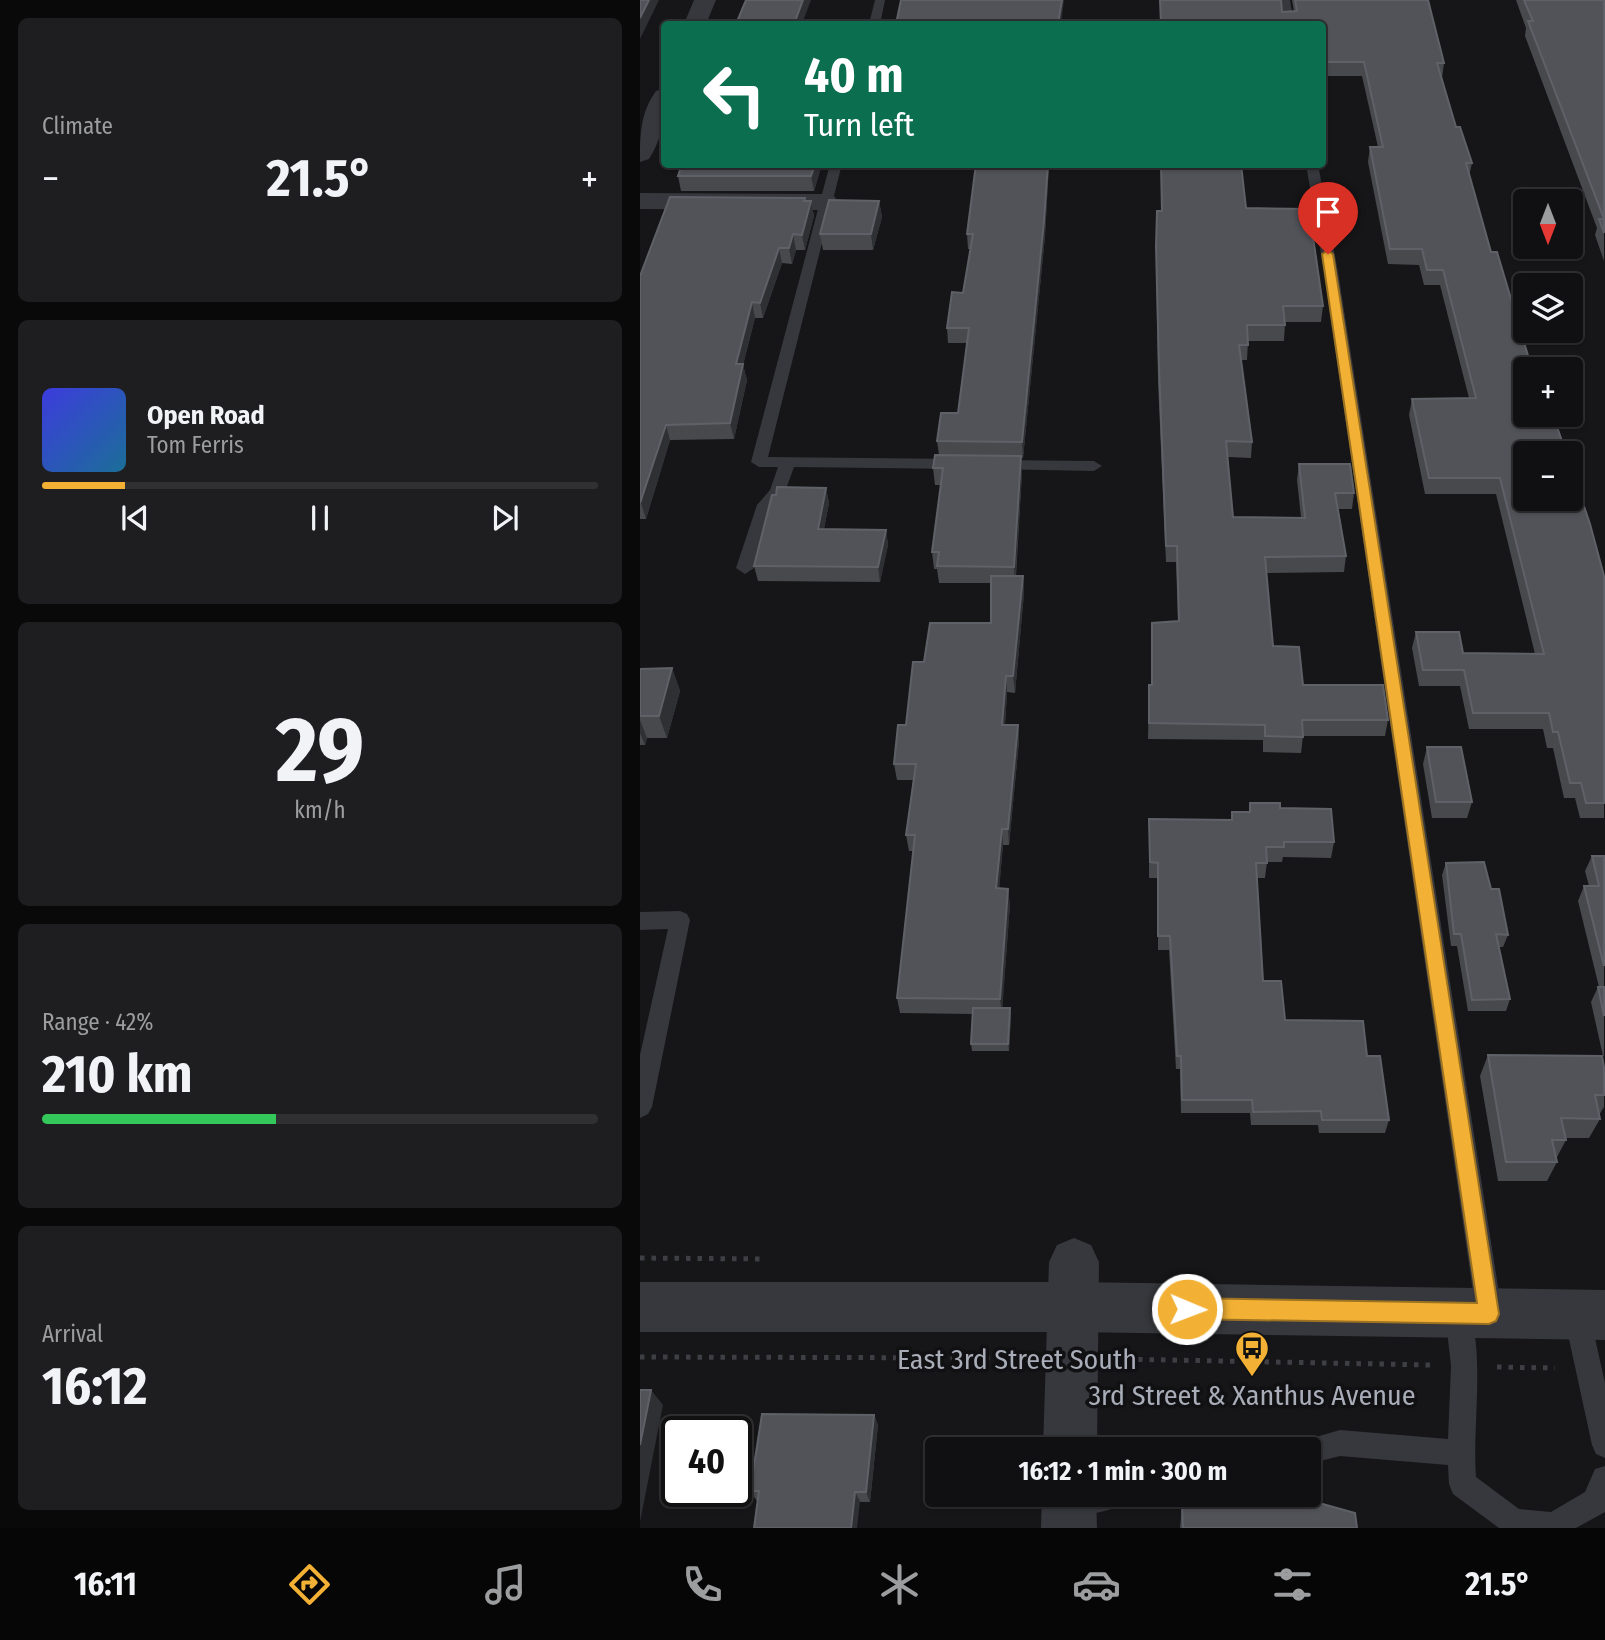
<!DOCTYPE html>
<html lang="en">
<head>
<meta charset="utf-8">
<style>
  :root { --surface:#101012; --page:#1e1e20; --text:#f1f3f6; --muted:#9c9d9f; --line:#303032; --accent:#f2b134 }
  body { margin:0; font-family:"Fira Sans Condensed",sans-serif; background:var(--page); color:var(--text); height:100vh; display:flex; flex-direction:column; font-size:26px; white-space:nowrap }
  * { box-sizing:border-box; margin:0 }
  p { font-size:23px; color:var(--muted) }
  .icon { flex:none; width:38px; height:38px; fill:none; stroke:currentColor; stroke-width:2; stroke-linecap:round; stroke-linejoin:round }
  .map { position:relative; flex:1; overflow:hidden }
  .sheet { display:flex; flex-direction:column; gap:18px; padding:18px; background:#09090a; width:640px }
  .sheet>* { flex:none }
  .top-card { position:absolute; left:21px; top:21px; width:665px; height:147px; border-radius:7px; box-shadow:0 2px 5px #0004,0 0 0 2px var(--line); background:#0b6e4f; color:#fff; overflow:hidden }
  .needle { width:46px; rotate:180deg }
  .fabs { position:absolute; left:873px; top:189px; display:grid; gap:14px }
  .fabs a { display:grid; place-items:center; width:70px; height:70px; border-radius:7px; background:var(--surface); box-shadow:0 2px 5px #0004,0 0 0 2px var(--line); font-size:35px }
  .speed { position:absolute; left:21px; top:1416px; display:flex; gap:14px; font-size:35px; font-weight:700; text-align:center }
  .speed>* { display:grid; place-content:center; width:91px; height:91px; border-radius:50%; background:var(--surface); box-shadow:0 2px 5px #0004,0 0 0 2px var(--line); line-height:1 }
  .speed .limit { border:4px solid #111; border-radius:10px; background:#fff; color:#111 }
  .pin { position:absolute; display:grid; place-items:center; width:60px; height:60px; color:#fff; margin:-72px -30px; border-radius:50% 50% 50% 0; rotate:-45deg; box-shadow:0 0 7px #0007 }
  .pin .icon { rotate:45deg }
  .me { position:absolute; width:77px; margin:-38px; rotate:91deg; stroke-linejoin:round; filter:drop-shadow(0 0 5px #0008) }
  .turn { display:flex; align-items:center; gap:24px; height:147px; padding:0 28px; font-size:32px }
  .turn .icon { width:91px; height:91px; stroke-width:2.5 }
  .turn b { display:block; font-size:49px; line-height:60px }
  .big { font-size:52px; font-weight:700; line-height:1.1 }
  .sheet .widget { flex:1; display:flex; flex-direction:column; justify-content:center; gap:10px; min-width:0; padding:0 24px; border-radius:10px; background:var(--page) }
  .sheet .dial { align-items:center; gap:0 }
  .dial b { font-size:91px; line-height:1 }
  .song { display:flex; align-items:center; gap:21px }
  .cover { width:84px; height:84px; border-radius:10px; background:linear-gradient(135deg,hsl(240 70% 55%),hsl(200 70% 35%)) }
  .played { height:7px; border-radius:4px; background:linear-gradient(90deg,var(--accent) 15%,var(--line) 15%) }
  .keys { display:flex; justify-content:space-around; direction:ltr }
  .heat { display:flex; justify-content:space-between; align-items:center; font-size:38px; direction:ltr }
  .charge { height:10px; border-radius:5px; background:linear-gradient(90deg,#34c759 42%,var(--line) 0) }
  .trip { position:absolute; left:285px; top:1437px; width:396px; height:70px; border-radius:7px; background:var(--surface); box-shadow:0 2px 5px #0004,0 0 0 2px var(--line); font-weight:700; line-height:70px; text-align:center }
  .menu { display:flex; height:112px; justify-content:space-around; align-items:center; background:#060607; color:var(--muted) }
  .menu .icon { width:49px; height:49px }
  .menu .on { color:var(--accent) }
  .menu b { font-size:32px; color:var(--text) }
  main { display:flex; flex:1; min-height:0 }
  .map>svg:first-child { display:block }
  .lines { fill:none; stroke-linecap:round; stroke-linejoin:round }
  .path { stroke:#3d3f44; stroke-width:5; stroke-dasharray:4.5 7; stroke-linecap:butt }
  .service { fill:#37383d; fill-rule:evenodd }
  .minor { fill:#37383d; fill-rule:evenodd }
  .tertiary { fill:#37383d; fill-rule:evenodd }
  .wall { fill:#47494d }
  .shaded-wall { fill:#2f3033 }
  .building { fill:#525359; stroke:#5f6168; stroke-width:2 }
  .route { fill:#f2b134; stroke:#9d7322; stroke-width:2 }
  .labels { text-anchor:middle; dominant-baseline:central; stroke-width:7; stroke-linejoin:round; paint-order:stroke }
  .near-street-label { font-size:28px; fill:#a8adb8; stroke:#111113 }
  .near-poi-label { font-size:28px; fill:#a8adb8; stroke:#111113 }
</style>
</head>
<body>
<main>
<section class="sheet">
<div class="widget"><p>Climate</p>
<div class="heat"><a>−</a><b class="big">21.5°</b><a>+</a></div>
</div>
<div class="widget">
<div class="song"><i class="cover"></i><div><b>Open Road</b><p>Tom Ferris</p></div></div>
<div class="played"></div>
<div class="keys"><svg class="icon" aria-label="previous" viewBox="0 0 24 24"><path d="M18 5L8 12l10 7zM5 5v14"/></svg><svg class="icon" aria-label="pause" viewBox="0 0 24 24"><path d="M8 5v14M16 5v14"/></svg><svg class="icon" aria-label="next" viewBox="0 0 24 24"><path d="M6 5l10 7-10 7zM19 5v14"/></svg></div>
</div>
<div class="widget dial"><b>29</b><p>km/h</p></div>
<div class="widget"><p>Range · 42%</p><b class="big">210 km</b><div class="charge"></div></div>
<div class="widget"><p>Arrival</p><b class="big">16:12</b></div>
</section>
<div class="map">
<svg width="965" height="1528" viewBox="0 0 965 1528">
  <rect width="100%" height="100%" fill="#161618"/>
  <g class="lines">
    <path class="path" d="M0 1258 125 1259
      M0 1357 386 1358
      M475 1359 792 1365
      M857 1367 915 1368"/>
    <path class="service" d="M235 0H245L240 24H229Z
      M640 0H650L654 24H643Z
      M190 164H202L128 457 320 459 328 464 320 469 154 467 145 492 133 507 114 568 105 574 96 568 117 505 130 490 138 467H119L111 462Z
      M666 164H678L698 272 862 1312 858 1321 849 1325 840 1321 836 1312 684 272Z
      M357 460 454 461 462 466 454 471 351 469 349 465Z
      M40 911 47 914 50 920 12 1107 8 1114 0 1118V1055L28 929 0 930V912Z
      M818 1300 827 1304C846 1351 832 1425 836 1477L879 1509 911 1512 945 1492 955 1469 965 1466V1512L936 1528H859L813 1494 809 1484 808 1465 700 1456 668 1464V1449H655L659 1442 700 1430 808 1439 811 1366 805 1313 809 1304Z
      M937 1303 946 1307 950 1316 965 1383V1458L956 1454 952 1445 924 1316 928 1307Z
      M419 1494H490L487 1504C469 1511 438 1519 420 1512L416 1502Z"/>
    <path class="minor" d="M54 0H76L66 24H44Z
      M24 89C26 113 23 138 9 159L0 162C0 136 0 113 16 91Z
      M0 193 185 194 194 196 198 202 194 208 185 210 0 209Z
      M434 1238 451 1245 459 1262 457 1449H403L409 1262 417 1245Z
      M402 1494H456L457 1528H401Z"/>
    <path class="tertiary" d="M0 1282H433L965 1290V1340L433 1332H0Z"/>
  </g>
  <path class="wall" d="M520 0 642 12 654 11 652 0H788L804 63 802 78 816 127 832 163 829 176 886 369 964 576V818H940L935 798H924L913 748H907L903 729H829L820 686H779L772 648 776 632 823 653 895 654 856 494H785L769 415 772 399 829 398 800 285H784L779 265 748 264 728 162 730 147H738L722 76H682V24H520Z
    M876 0H964V261L955 235 957 228 885 36 886 28Z
    M42 164H182L174 191H41L38 176Z
    M336 164H409L405 236 383 458 381 457 382 473 376 576H383L384 593 375 693 367 692 365 725H378L379 741 369 845H363L359 888 370 904 362 1008H370L371 1016 369 1051H332L331 1044 333 1014 260 1013 257 998 273 851H269L266 835 273 780H257L254 764 284 662 351 623V583H299L297 569H294L292 552 301 485H295L293 468 299 455 297 441 318 413 327 343H308L307 328 323 293 330 249H328L327 234Z
    M521 164H601L606 208 683 306 681 322H645L644 341H608L607 360H601L612 442 611 458 588 457 593 517H661L657 480 659 464 714 493 712 509H698L706 556 704 572 626 573 633 646 663 685 748 720 745 736H663L661 753 623 752V740L508 739 509 685H512L538 621 536 562H526L518 382 516 262V227L521 211Z
    M165 198 166 201H171L174 216 165 250H156L152 264 142 263 123 318H115L103 365 107 380 94 439 30 440 6 519H0V276Z
    M239 201 242 217 233 250H183L180 234Z
    M186 488 189 503 184 529 246 530 248 545 240 582 118 581 114 566Z
    M32 668 40 691 27 738H7L5 745H0V669Z
    M787 747 832 802 827 818H792L783 764Z
    M610 803 640 808 694 842 691 858 643 857 642 862H627L625 878H617L623 981 645 1020 727 1056 749 1120 745 1133H679L678 1125H611L610 1113H541L540 1069H536L529 950H518V878H509V819L591 820 592 812H609Z
    M952 856H964V1056H963L951 1002 958 987H959L938 901 944 886H949L945 871Z
    M806 863 851 889 868 935 863 947H859L870 999 866 1011H828L817 946H811L802 875Z
    M848 1055 964 1067V1107L959 1115 960 1119 949 1138H926V1140L916 1159 917 1162 907 1181H858L840 1076Z
    M234 1415 238 1425 230 1502 117 1501 110 1491Z
    M542 1506 717 1528H540Z"/>
  <path class="shaded-wall" d="M9 0H19L0 39V18Z
    M163 0H171L162 24H154Z
    M422 0H424L421 24H418Z
    M175 164H182L174 191 171 176Z
    M408 164H409L405 236 383 458 382 442Z
    M171 201 174 216 165 250 162 235Z
    M239 201 242 217 233 250 231 234Z
    M153 234 156 250 152 264 149 248Z
    M139 248 142 263 123 318 120 303Z
    M112 302 115 318 103 365 107 380 94 439 90 423 96 364Z
    M26 425 30 440 6 519 1 503Z
    M381 456 382 473 375 583 374 567Z
    M186 488 189 503 181 544 178 529Z
    M246 530 248 545 240 582 238 567Z
    M383 576 384 593 375 693 373 676Z
    M32 668 40 691 27 738 19 716Z
    M366 676 367 692 364 741 362 725Z
    M0 720 7 738 5 745 0 733Z
    M378 725 379 741 369 845 368 829Z
    M362 829 363 845 358 904 356 888Z
    M368 889 370 904 362 1014 360 999Z
    M370 1008 371 1016 369 1051 368 1044Z
    M11 1390 23 1405 0 1522V1445Z
    M234 1415 238 1425 230 1502 226 1492Z
    M215 1492 220 1501 217 1528H211Z"/>
  <path class="building" d="M0 0H9L0 18Z
    M106 0H163L154 24H96Z
    M261 0H422L418 24H256Z
    M520 0H641L642 12 657 11 655 0H788L804 63H797L816 127H820L832 163H826L851 252H857L892 369H886V415H906L907 417 914 418 926 453H886V499H931V468L950 524 964 576V803H946L941 783H930L918 732H913L909 713H833L824 670H783L776 632H819L823 653 904 654 860 478H789L772 399 836 398 803 270H787L782 249H750L730 147H743L724 62H682V24H521Z
    M884 0H964V233L959 219H964L888 21H893Z
    M42 164H175L171 176H38Z
    M336 164H408L404 221 382 442 297 441 301 413H318L329 328H307L312 292 323 293 333 234H327Z
    M521 164H601L606 208 669 209 683 306H643L645 325H607L608 345H599L612 442 586 441 593 517 665 518 659 464H710L714 493H695L706 556 625 557 633 646 659 647 663 685H743L748 720H662L663 737 625 736V725L509 723V685H512V623L539 621 537 546H526L519 367 516 246 517 211H522Z
    M30 197 165 198 164 201H171L162 235 153 234 149 248H139L120 303 112 302 96 364H103L90 423 26 425 0 503V276Z
    M189 200 239 201 231 234H180Z
    M295 455 381 456 374 567 297 566 299 552H292L303 468H293Z
    M137 487 186 488 178 529 246 530 238 567 114 566 132 495H136Z
    M351 576H383L373 676H366L362 725H378L368 829H362L356 888 368 889 360 999 257 998 275 835H266L276 764H254L258 725H266L273 662H284L290 623H351Z
    M32 668 19 716H0V669Z
    M787 747H821L832 802H796Z
    M610 803H640V808L691 809 694 842H644V847H626L627 863H616L623 981H641L645 1020 723 1021 727 1056H740L749 1120H682L681 1111 613 1112 612 1100H542L541 1056H537L530 936H518V863L510 862 509 819 592 820V812H610Z
    M952 856H964V966L944 886H959Z
    M844 862 851 889H859L868 935 856 934 870 999 832 1000 821 934H814L806 863Z
    M958 987H964V1016Z
    M333 1008H370L368 1044H331Z
    M848 1055 962 1056 964 1067V1095H955L960 1119 921 1118 926 1140H912L917 1162H866Z
    M0 1390H11L0 1445Z
    M122 1414 234 1415 226 1492H215L211 1528H114L119 1491H110Z
    M599 1494H647L715 1513 717 1528H543L542 1506Z"/>
  <path class="route" d="M688 250 693 254 859 1314 856 1321 849 1324 547 1319 540 1316 537 1309 540 1301 547 1298 837 1303 682 254Z"/>
  <defs>
    <g id="bus-pin" transform="scale(1.75)"><path d="M0 17L-7.5 6A9.5 9.5 0 1 1 7.5 6Z" fill="#f2b134" stroke="#111113"/><path d="M-5-6H5V4H4V6H2V4H-2V6H-4V4H-5ZM-3.5-4V0h7V-4ZM-3.5 1.2v1.5H-2V1.2ZM2 1.2v1.5H3.5V1.2Z" fill="#111"/></g>
  </defs>
  <g fill-rule="evenodd">
    <use href="#bus-pin" x="612" y="1348"/>
  </g>
  <g class="labels">
    <g class="near-street-label">
      <text x="377" y="1359">East 3rd Street South</text>
    </g>
    <g class="near-poi-label">
      <text x="612" y="1395">3rd Street &amp; Xanthus Avenue</text>
    </g>
  </g>
</svg>
<div class="fabs">
<a><svg class="needle" viewBox="-14 -14 28 28"><path d="M0-13l5 13h-10z" fill="#e53935"/><path d="M0 13l5-13h-10z" fill="#9c9d9f"/></svg></a>
<a><svg class="icon" aria-label="layers" viewBox="0 0 24 24"><path d="M12 4l9 5-9 5-9-5zM3 14l9 5 9-5"/></svg></a>
<a>+</a>
<a>−</a>
</div>
<div class="speed"><div class="limit">40</div></div>
<div class="pin" style="left:688px;top:254px;background:#d93025"><svg class="icon" aria-label="arrive" viewBox="0 0 24 24"><path d="M6 21V4h12l-3 4 3 4H6"/></svg></div>
<svg class="me" style="left:547px;top:1309px" viewBox="-20 -20 40 40"><circle r="17" fill="#f2b134" stroke="#fff" stroke-width="3"/><path d="M0-11L8 9 0 5-8 9z" fill="#fff"/></svg>
<div class="trip">16:12 · 1 min · 300 m</div>
<div class="top-card">
<div class="turn"><svg class="icon" aria-label="left" viewBox="0 0 24 24"><path d="M17 20v-9H6M10 6l-5 5 5 5"/></svg><div><b>40 m</b>Turn left</div></div>
</div>
</div>
</main>
<nav class="menu">
<b>16:11</b>
<svg class="icon on" aria-label="directions" viewBox="0 0 24 24"><path d="M12 3l9 9-9 9-9-9zM9 14v-3h6M13 9l2 2-2 2"/></svg>
<svg class="icon" aria-label="music" viewBox="0 0 24 24"><path d="M9 18V5l10-2v13"/><circle cx="6" cy="18" r="3"/><circle cx="16" cy="16" r="3"/></svg>
<svg class="icon" aria-label="phone" viewBox="0 0 24 24"><path d="M5 4h4l2 5-3 2q2 4 5 5l2-3 5 2v4C11 20 4 13 5 4z"/></svg>
<svg class="icon" aria-label="climate" viewBox="0 0 24 24"><path d="M12 3v18M4 7l16 10M4 17L20 7"/></svg>
<svg class="icon" aria-label="car" viewBox="0 0 24 24"><path d="M5 17H2v-5l4-1 3-4h7l3 4 3 1v5h-3M9 17h6M6 11h13"/><circle cx="7" cy="17" r="2"/><circle cx="17" cy="17" r="2"/></svg>
<svg class="icon" aria-label="filters" viewBox="0 0 24 24"><path d="M4 7h16M4 17h16"/><circle cx="9" cy="7" r="2"/><circle cx="15" cy="17" r="2"/></svg>
<b>21.5°</b>
</nav>
</body>
</html>
